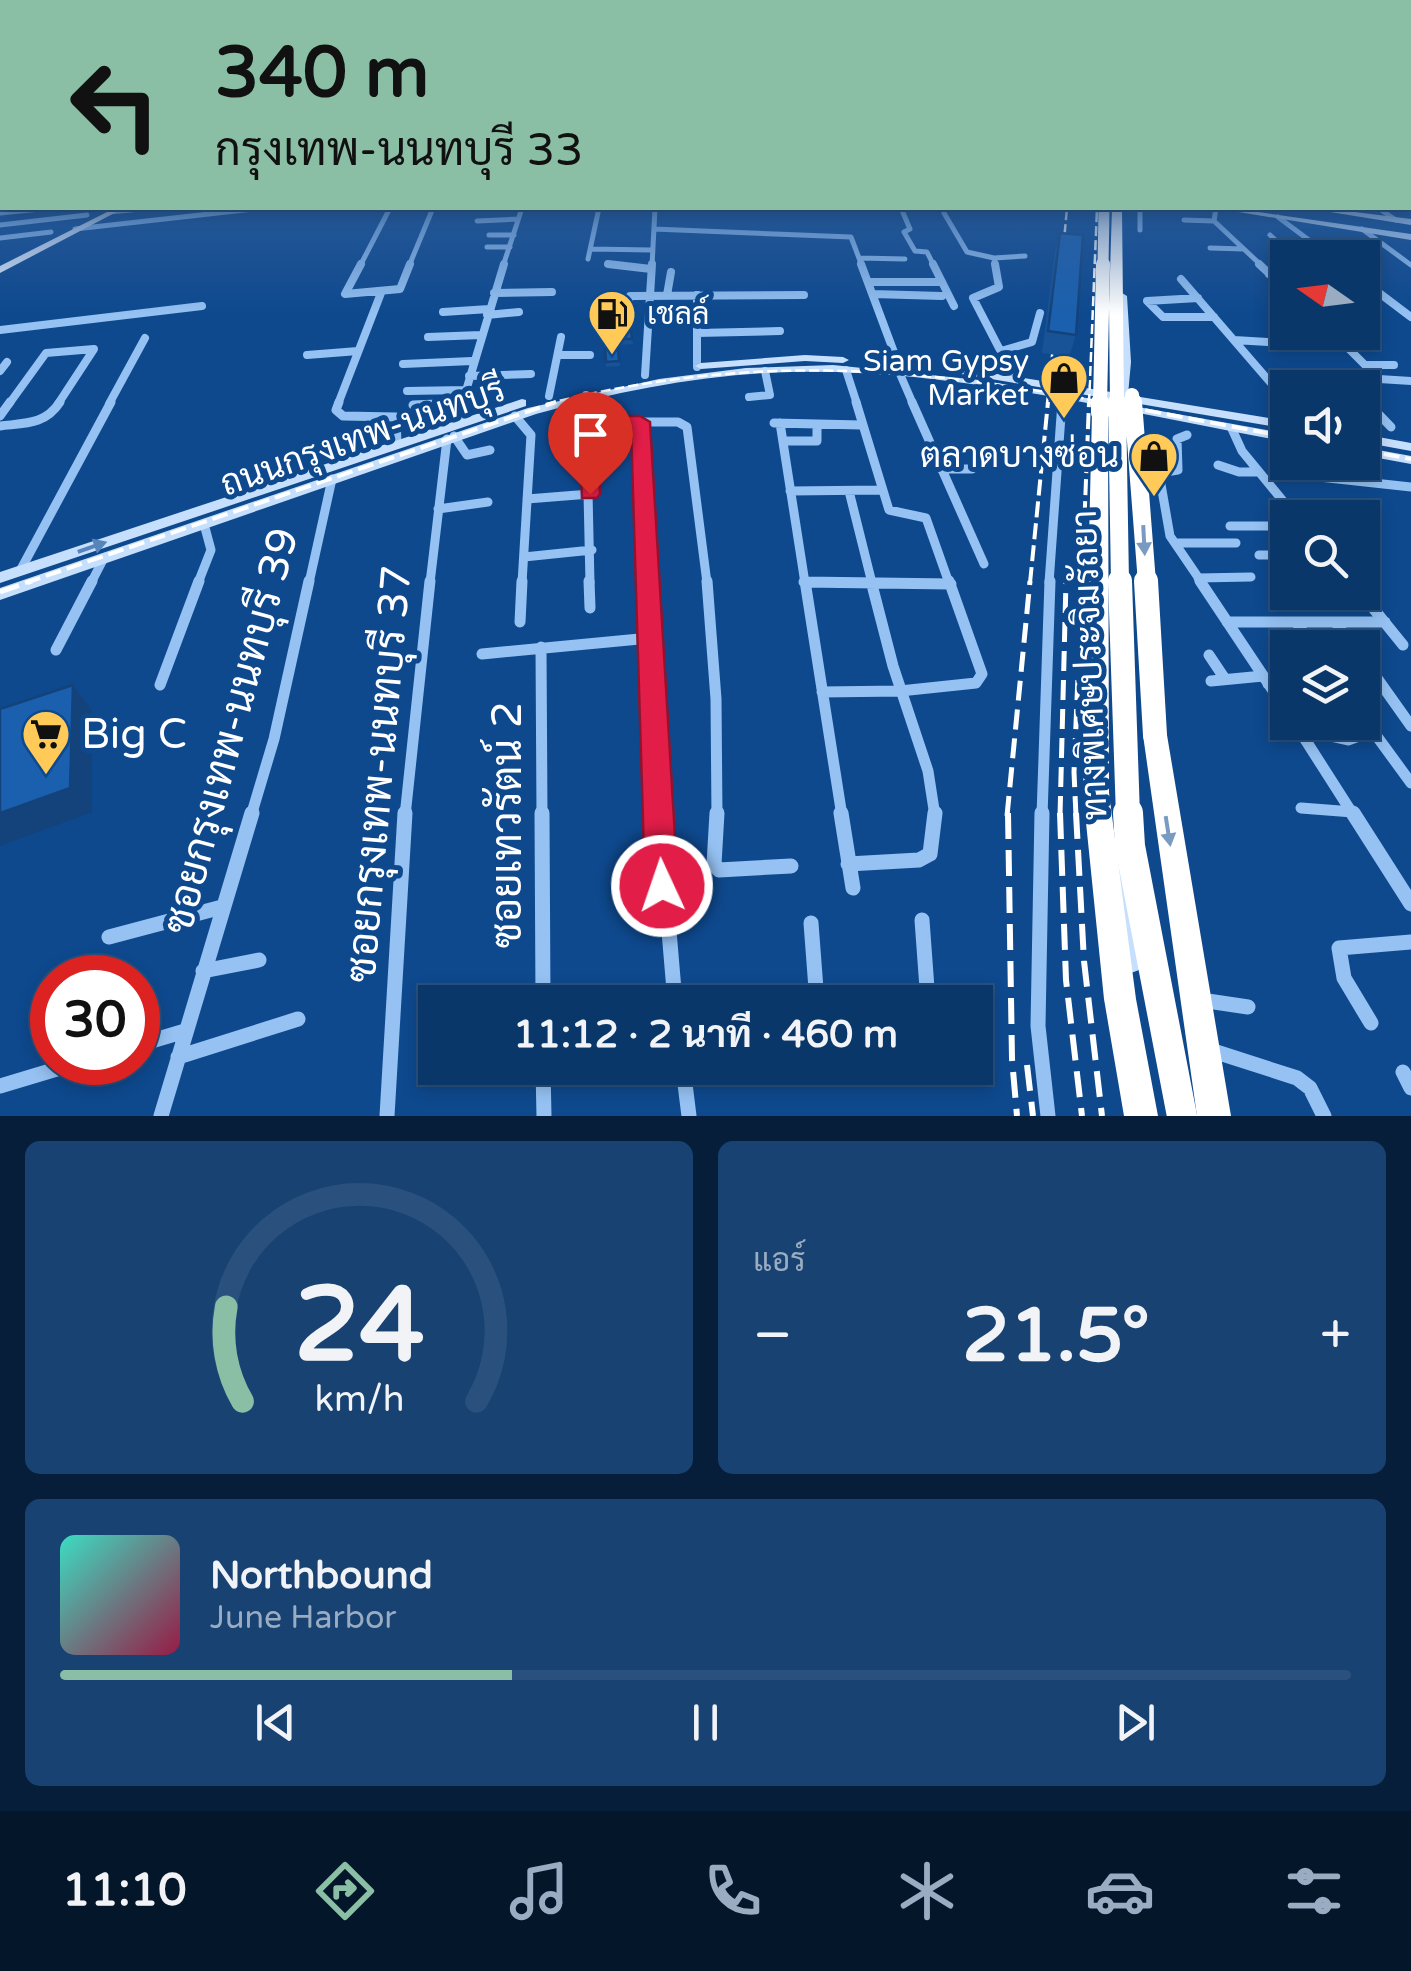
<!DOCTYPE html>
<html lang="th">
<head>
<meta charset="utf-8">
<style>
  :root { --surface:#0a376a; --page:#184272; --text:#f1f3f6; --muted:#99acc1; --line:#2a517e; --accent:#8abfa5 }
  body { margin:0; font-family:"Varela Round",Sarabun,sans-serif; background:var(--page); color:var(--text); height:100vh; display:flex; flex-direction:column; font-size:38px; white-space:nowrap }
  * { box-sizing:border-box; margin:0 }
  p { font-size:32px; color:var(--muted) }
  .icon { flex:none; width:55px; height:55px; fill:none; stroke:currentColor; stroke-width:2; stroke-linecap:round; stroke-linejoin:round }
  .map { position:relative; height:1116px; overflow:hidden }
  .side { display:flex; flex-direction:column; gap:25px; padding:25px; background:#061e3a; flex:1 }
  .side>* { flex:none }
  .guide { position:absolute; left:0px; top:0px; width:1412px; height:210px; box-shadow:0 5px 15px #0003,0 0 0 2px var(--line); background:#8abfa5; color:#111; overflow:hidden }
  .needle { width:65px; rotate:284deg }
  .controls { position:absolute; left:1270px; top:240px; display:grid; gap:20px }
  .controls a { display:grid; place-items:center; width:110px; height:110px; border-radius:0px; background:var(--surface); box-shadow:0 5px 15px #0003,0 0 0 2px var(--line); font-size:50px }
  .speed { position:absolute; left:30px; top:955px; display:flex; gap:20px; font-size:50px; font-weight:700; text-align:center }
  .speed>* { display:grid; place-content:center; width:130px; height:130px; border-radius:50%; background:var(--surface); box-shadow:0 5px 15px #0003,0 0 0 2px var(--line); line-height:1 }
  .speed .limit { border:15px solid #d22; background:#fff; color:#111 }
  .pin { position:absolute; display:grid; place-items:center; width:85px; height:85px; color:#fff; margin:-102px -42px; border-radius:50% 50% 50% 0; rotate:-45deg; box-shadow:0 0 10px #0007 }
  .pin .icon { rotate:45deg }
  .me { position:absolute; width:110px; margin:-55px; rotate:357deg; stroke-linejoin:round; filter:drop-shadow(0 0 8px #0008) }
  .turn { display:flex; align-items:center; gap:35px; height:210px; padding:0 50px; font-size:45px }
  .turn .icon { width:130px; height:130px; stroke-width:2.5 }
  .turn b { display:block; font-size:70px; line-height:85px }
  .big { font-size:75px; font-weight:700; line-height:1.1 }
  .side .tile { flex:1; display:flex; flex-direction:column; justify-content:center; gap:15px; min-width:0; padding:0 35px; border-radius:15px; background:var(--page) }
  .side .dial { align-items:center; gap:0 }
  .dial svg { height:260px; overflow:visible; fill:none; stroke:var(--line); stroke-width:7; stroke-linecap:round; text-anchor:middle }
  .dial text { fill:var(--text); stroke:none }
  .song { display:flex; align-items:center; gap:30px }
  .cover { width:120px; height:120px; border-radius:15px; background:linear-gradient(135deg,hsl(170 70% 55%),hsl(340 70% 35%)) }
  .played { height:10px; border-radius:5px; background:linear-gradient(90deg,var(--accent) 35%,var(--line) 35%) }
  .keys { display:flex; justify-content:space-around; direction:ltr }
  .heat { display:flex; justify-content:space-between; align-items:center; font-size:55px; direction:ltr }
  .side .tiles { flex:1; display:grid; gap:25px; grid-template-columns:1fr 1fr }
  .tile:last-child { grid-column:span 2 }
  .trip { position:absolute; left:418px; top:985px; width:575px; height:100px; border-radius:0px; background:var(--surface); box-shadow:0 5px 15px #0003,0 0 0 2px var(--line); font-weight:700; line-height:100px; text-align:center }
  .tab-bar { display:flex; height:160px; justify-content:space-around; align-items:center; background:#04162a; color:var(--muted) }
  .tab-bar .icon { width:70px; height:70px }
  .tab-bar .selected { color:var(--accent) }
  .tab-bar b { font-size:45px; color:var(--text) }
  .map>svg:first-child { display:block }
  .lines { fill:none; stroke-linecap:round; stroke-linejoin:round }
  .street-far4 { stroke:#95c2f3; stroke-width:5 }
  .street-far3 { stroke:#95c2f3; stroke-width:8 }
  .street-far2 { stroke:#95c2f3; stroke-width:9 }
  .street-far1 { stroke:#95c2f3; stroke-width:11 }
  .street { stroke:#95c2f3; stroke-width:15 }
  .secondary { fill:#c5dffd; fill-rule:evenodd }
  .primary { fill:#e2eeff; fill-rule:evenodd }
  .highway { fill:#fff; fill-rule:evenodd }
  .rail-far3 { stroke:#fff; stroke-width:2.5; stroke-dasharray:10 4; stroke-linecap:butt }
  .rail-far2 { stroke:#fff; stroke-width:4; stroke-dasharray:16 6; stroke-linecap:butt }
  .rail-far1 { stroke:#fff; stroke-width:5; stroke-dasharray:20 9; stroke-linecap:butt }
  .rail { stroke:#fff; stroke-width:6; stroke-dasharray:26 11; stroke-linecap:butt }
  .highway-bridge-far4 { stroke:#fff; stroke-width:11 }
  .highway-bridge-far3 { stroke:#fff; stroke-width:14 }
  .highway-bridge-far2 { stroke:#fff; stroke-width:18 }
  .highway-bridge-far1 { stroke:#fff; stroke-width:24 }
  .highway-bridge { stroke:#fff; stroke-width:30 }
  .wall { fill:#175396 }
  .shaded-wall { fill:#13437a }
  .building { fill:#1b60ae; stroke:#13437a; stroke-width:2.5 }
  .oneway { fill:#7a9bc1 }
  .oneway2 { fill:#5785ba }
  .route { fill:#e11d48; stroke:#92132f; stroke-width:2.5 }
  .labels { text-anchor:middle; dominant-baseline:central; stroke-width:10; stroke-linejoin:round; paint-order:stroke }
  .far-poi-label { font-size:30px; fill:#fff; stroke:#0e498e; text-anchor:start }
  .street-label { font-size:35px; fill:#fff; stroke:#0e498e }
  .poi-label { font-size:35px; fill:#fff; stroke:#0e498e; text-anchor:end }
  .near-street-label { font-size:42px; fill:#fff; stroke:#0e498e }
  .near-poi-label { font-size:42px; fill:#fff; stroke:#0e498e; text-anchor:start }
</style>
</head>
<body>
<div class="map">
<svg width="1411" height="1116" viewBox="0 0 1411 1116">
  <rect width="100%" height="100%" fill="#0e498e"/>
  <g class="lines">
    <path class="street-far4" d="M901 208 910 229 904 232 915 251 927 252 934 266
      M1140 208V230
      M1216 208 1214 221 1262 266
      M1378 208 1396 220
      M522 209 570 208
      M109 212 152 208
      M0 213 51 208
      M944 213 967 252 994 258 995 266
      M1278 217 1333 258
      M1184 220 1214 221
      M477 221 518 219
      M0 225 87 215
      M75 229 263 208
      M654 229 851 237 862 266
      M1362 229 1411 265
      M489 235H514
      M1270 235 1295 258
      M0 238 51 232
      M487 247H510
      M1210 248 1244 249
      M591 249 652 250
      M860 258 905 259
      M994 258 1025 256
      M588 259 599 208
      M608 264 627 266
      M360 266 390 208
      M409 266 433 208
      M503 266 522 208
      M652 266 655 208"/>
    <path class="street-far3" d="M361 264 345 294 400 289 410 264
      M608 264 651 269
      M861 264 898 363
      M933 264 954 306
      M995 264 999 287 973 298 1015 379
      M1259 264 1288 291
      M1269 274 1288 275
      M1181 279 1288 403
      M1362 280 1411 317
      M869 282H942
      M494 293 552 292
      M873 294 942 296
      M667 295 671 272
      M697 295V367
      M1198 298 1147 301 1163 317H1214
      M443 312 489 309
      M487 315 519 312
      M624 322 630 296 804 295
      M0 330 202 306
      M1332 332 1379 379 1411 381
      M697 333 780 331
      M428 337 481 335
      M1234 340 1284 343
      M1001 351 1032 342 1040 313
      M307 355 358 351
      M558 355H590
      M403 364 472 361
      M1366 365H1394
      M846 370 857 404
      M0 371 7 362
      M900 374 913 404
      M645 375 652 264
      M469 376 531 374
      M1316 378 1362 379 1368 377 1367 370
      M407 391 466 390
      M586 395V404
      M549 396 561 337
      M749 397 770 395 765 371
      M1362 397 1369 404
      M9 404 46 353 94 349 58 404
      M109 404 145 338
      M338 404 381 293
      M431 404 462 403
      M462 404 504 264
      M1062 404V398"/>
    <path class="street-far2" d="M339 402 336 410 343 416 396 417 397 444
      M586 402 590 583
      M856 402 889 510 926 518 949 583
      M912 402 984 564
      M1367 402 1391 427
      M413 405 462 403
      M0 416 10 402
      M515 416 531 435 522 583
      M588 422H678L687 427 707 583
      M640 422 648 583
      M458 423 463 402
      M774 423 861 425
      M780 423 805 583
      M0 426C25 423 45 425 60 402
      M1232 429 1242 451 1297 518
      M454 436 467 455 490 450
      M1274 436 1288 451
      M783 441H817V424
      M1298 462 1310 476 1411 487
      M1218 465 1239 472H1259
      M1137 468 1159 473 1170 536 1202 583
      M941 469H972
      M1159 473 1178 470 1177 439 1187 435
      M790 491 882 490
      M849 491 872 583
      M527 499 590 494
      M438 509 488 502
      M1230 526H1288
      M1175 543H1236
      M1259 555H1288
      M524 557 592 550
      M20 571 111 402
      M1198 578 1251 577
      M804 582 909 583
      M91 583 104 558
      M198 583 211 550 204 524
      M309 583 332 479
      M430 583 447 439
      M1049 583 1062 402"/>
    <path class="street-far1" d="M589 581 590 608
      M648 581 659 816
      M707 581 716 699 717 816
      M805 581 842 816
      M871 581 893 666 928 771 935 816
      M1200 581 1288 713
      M804 582 951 584
      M1278 587H1288
      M1360 592 1403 645
      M520 622 522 581
      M1227 622H1385
      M1296 622 1314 648
      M1335 622 1355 648
      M541 647 542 816
      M56 650 92 581
      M482 654 650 638
      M1209 655 1225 679
      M1362 657 1411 726
      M1211 681 1263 676
      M1268 684 1288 685
      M160 685 199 581
      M822 692 900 691 976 683 982 674 949 581
      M1362 716 1411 783
      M1294 722 1354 816
      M1320 722 1330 736 1348 740 1359 736 1351 722
      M1301 808 1353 812
      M251 816 274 739 309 581
      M405 816 430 581
      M1042 816 1050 581"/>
    <path class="street" d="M542 813 543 1002
      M659 813 675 1002
      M717 813 714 864 719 870 791 866
      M841 813 853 888
      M1042 813 1038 1026 1048 1116
      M1353 813 1411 904
      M848 864 919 860 930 854 935 813
      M922 920 928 1002
      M811 923 817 1002
      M109 937 222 907
      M203 971 259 960
      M1201 1000 1248 1007
      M1371 1023 1344 978 1339 948 1411 942
      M138 1045 185 1031
      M1210 1050 1297 1078 1310 1088 1324 1116
      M178 1057 298 1019
      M543 1068 544 1116
      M683 1068 689 1116
      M1403 1072 1411 1088
      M0 1086 80 1062
      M161 1116 252 813
      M387 1116 405 813"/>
    <path class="secondary" d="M1214 208H1231L1411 234V240Z
      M1305 208H1323L1411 219V225Z
      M1122 293 1127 296 1131 362 1128 395 1288 421V429L1128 402 1127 405 1288 434V442C1127 413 954 368 791 372 704 374 620 391 536 414L0 600V588L528 408 659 379 746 368 833 365 979 380 1116 403V400L955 373 949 370 955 367 1117 393 1119 362 1117 296Z
      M805 355 843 357 849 360 843 363 805 361 701 369 695 366 701 363Z
      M522 399 526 400V406L0 583V572Z
      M1362 434 1411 443V451L1362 442Z
      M1362 447 1411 456V464L1362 455Z
      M1118 846 1125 849 1128 856 1142 962 1139 970 1131 973 1123 970 1120 962 1108 856 1111 849Z"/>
    <path class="primary" d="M115 208H124L0 273V266Z"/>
    <path class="highway" d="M1112 208H1122L1123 305 1116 309 1109 305Z
      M1100 408 1108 413 1109 793 1136 999 1158 1116H1124L1104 999 1083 793 1092 413Z
      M1155 725 1164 728 1167 735 1231 1116H1197L1143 735 1146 728Z"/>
    <path class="rail-far3" d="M1062 262 1067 208
      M546 404C752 353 909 366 1115 404
      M1047 404 1055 327
      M1089 404 1097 208"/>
    <path class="rail-far2" d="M1102 402 1288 437
      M1362 450 1411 459
      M25 583 556 402
      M1030 583 1048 402
      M1066 583 1067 567
      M1082 583 1089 402"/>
    <path class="rail-far1" d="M0 592 32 581
      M1007 816 1030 581
      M1060 816 1066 581
      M1076 816 1074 772 1082 581"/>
    <path class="rail" d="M1008 813 1012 1059 1017 1116
      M1060 813 1066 980 1082 1116
      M1076 813 1084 961 1102 1116
      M1027 1065 1033 1116"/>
    <path class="highway-bridge-far4" d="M1103 266 1104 208"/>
    <path class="highway-bridge-far3" d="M1116 305 1117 404
      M1132 395 1133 404
      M1100 404 1103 264"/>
    <path class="highway-bridge-far2" d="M1117 402 1120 583
      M1133 402 1147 583
      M1100 413V402"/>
    <path class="highway-bridge-far1" d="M1120 581 1128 816
      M1146 581 1155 735"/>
    <path class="highway-bridge" d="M1128 813 1130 846 1182 1116"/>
  </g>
  <path class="wall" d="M1060 233 1076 335 1069 357 1042 353 1055 252Z
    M631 330 633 344 618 345 620 366 606 367 604 331Z
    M1362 412 1373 428 1362 445Z"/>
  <path class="shaded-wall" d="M73 685 92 710V812L0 846V813Z"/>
  <path class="building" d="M1060 233 1083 235 1076 335 1048 331Z
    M631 330 632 339H617L619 361 606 362 604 331Z
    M1362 412 1373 413V428L1362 426Z
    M73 685 70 788 0 813V709Z"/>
  <defs><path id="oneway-solid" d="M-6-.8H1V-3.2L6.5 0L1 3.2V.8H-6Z" transform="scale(2.5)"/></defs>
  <g class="oneway">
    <use href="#oneway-solid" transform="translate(1144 540) rotate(87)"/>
    <use href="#oneway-solid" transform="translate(1168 831) rotate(81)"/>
  </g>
  <use class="oneway2" href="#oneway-solid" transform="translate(92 547) rotate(-19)"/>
  <linearGradient id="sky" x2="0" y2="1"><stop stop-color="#08284e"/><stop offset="0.5" stop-color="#305f9b"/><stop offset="1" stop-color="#305f9b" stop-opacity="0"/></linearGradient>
  <rect width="1411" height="315" fill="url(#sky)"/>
  <path class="route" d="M588 416H640L650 422 678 886 673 897 662 901 650 897 645 886 631 427 598 428 600 494 597 498H582L579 422Z"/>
  <defs>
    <g id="fuel-pin" transform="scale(2.5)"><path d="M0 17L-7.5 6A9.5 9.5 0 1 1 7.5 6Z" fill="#ffca58" stroke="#0e498e"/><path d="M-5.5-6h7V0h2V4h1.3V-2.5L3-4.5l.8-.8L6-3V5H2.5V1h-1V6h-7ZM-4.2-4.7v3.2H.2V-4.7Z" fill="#111"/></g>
    <g id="shop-pin" transform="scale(2.5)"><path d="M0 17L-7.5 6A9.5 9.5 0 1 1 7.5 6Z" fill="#ffca58" stroke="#0e498e"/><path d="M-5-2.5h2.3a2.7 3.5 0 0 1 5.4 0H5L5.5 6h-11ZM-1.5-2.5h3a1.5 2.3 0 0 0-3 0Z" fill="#111"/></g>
    <g id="supermarket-pin" transform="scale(2.5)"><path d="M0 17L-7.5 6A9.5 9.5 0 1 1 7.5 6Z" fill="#ffca58" stroke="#0e498e"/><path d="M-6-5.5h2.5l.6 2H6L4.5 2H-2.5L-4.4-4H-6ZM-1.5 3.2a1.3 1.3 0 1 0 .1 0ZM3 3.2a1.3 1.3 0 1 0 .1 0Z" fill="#111"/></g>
  </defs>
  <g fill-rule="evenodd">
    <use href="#fuel-pin" x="612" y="314"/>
    <use href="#shop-pin" x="1064" y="378"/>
    <use href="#shop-pin" x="1154" y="456"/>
    <use href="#supermarket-pin" x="46" y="734"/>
  </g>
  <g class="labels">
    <g class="far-poi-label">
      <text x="647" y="314">เชลล์</text>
      <text x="1029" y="361" text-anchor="end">Siam Gypsy<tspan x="1029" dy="34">Market</tspan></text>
    </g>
    <g class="street-label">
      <text transform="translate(363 437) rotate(-19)">ถนนกรุงเทพ-นนทบุรี</text>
      <text transform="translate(1090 665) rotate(-92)">ทางพิเศษประจิมรัถยา</text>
    </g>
    <g class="poi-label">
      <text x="1119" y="456">ตลาดบางซ่อน</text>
    </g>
    <g class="near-street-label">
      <text transform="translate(231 731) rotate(-75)">ซอยกรุงเทพ-นนทบุรี 39</text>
      <text transform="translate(379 774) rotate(-85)">ซอยกรุงเทพ-นนทบุรี 37</text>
      <text transform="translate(507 825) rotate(-90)">ซอยเทวรัตน์ 2</text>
    </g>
    <g class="near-poi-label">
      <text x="81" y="734">Big C</text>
    </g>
  </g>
</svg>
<div class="controls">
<a><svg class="needle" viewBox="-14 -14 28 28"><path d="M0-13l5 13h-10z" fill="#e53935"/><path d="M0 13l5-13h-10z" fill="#99acc1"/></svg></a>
<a><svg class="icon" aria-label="sound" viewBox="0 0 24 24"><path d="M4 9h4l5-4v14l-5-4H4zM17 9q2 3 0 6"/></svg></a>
<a><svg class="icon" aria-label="search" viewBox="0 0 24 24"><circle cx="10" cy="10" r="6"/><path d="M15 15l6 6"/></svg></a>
<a><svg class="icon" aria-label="layers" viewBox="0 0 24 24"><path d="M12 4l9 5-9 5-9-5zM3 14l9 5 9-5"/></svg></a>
</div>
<div class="speed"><div class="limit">30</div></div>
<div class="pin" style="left:590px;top:494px;background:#d93025"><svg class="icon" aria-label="arrive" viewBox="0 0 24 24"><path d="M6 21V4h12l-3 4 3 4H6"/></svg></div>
<svg class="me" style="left:662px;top:886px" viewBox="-20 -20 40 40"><circle r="17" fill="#e11d48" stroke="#fff" stroke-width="3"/><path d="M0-11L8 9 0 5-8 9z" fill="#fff"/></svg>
<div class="trip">11:12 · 2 นาที · 460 m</div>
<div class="guide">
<div class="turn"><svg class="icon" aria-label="left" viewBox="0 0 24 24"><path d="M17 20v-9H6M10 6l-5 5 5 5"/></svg><div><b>340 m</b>กรุงเทพ-นนทบุรี 33</div></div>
</div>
</div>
<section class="side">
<div class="tiles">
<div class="tile dial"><svg viewBox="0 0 100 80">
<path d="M14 69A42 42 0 1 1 86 69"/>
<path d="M14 69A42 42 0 0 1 9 40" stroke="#8abfa5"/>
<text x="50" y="56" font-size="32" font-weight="700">24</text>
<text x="50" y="72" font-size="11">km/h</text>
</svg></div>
<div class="tile"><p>แอร์</p>
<div class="heat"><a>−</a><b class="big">21.5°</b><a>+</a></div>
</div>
<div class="tile">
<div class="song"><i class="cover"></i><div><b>Northbound</b><p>June Harbor</p></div></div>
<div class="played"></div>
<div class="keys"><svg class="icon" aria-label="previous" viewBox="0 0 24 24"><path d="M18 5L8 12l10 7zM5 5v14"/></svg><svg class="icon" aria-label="pause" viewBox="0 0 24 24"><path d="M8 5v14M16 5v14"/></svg><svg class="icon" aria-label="next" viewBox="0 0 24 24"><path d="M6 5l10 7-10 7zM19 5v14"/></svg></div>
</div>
</div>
</section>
<nav class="tab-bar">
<b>11:10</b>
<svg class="icon selected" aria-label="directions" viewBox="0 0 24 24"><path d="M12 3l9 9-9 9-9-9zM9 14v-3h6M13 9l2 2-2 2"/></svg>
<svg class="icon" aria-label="music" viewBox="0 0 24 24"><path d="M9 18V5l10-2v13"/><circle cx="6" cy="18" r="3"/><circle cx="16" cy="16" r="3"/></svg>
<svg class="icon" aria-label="phone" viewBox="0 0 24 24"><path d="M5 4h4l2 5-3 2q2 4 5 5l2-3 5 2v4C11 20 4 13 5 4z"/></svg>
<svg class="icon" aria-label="climate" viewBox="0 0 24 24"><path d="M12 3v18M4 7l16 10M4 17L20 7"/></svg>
<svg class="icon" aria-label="car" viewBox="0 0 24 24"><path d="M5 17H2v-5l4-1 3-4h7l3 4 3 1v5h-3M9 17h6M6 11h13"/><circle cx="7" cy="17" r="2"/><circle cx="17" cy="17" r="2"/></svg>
<svg class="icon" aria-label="filters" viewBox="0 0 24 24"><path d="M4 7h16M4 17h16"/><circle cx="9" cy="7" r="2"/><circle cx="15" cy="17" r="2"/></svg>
</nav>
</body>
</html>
